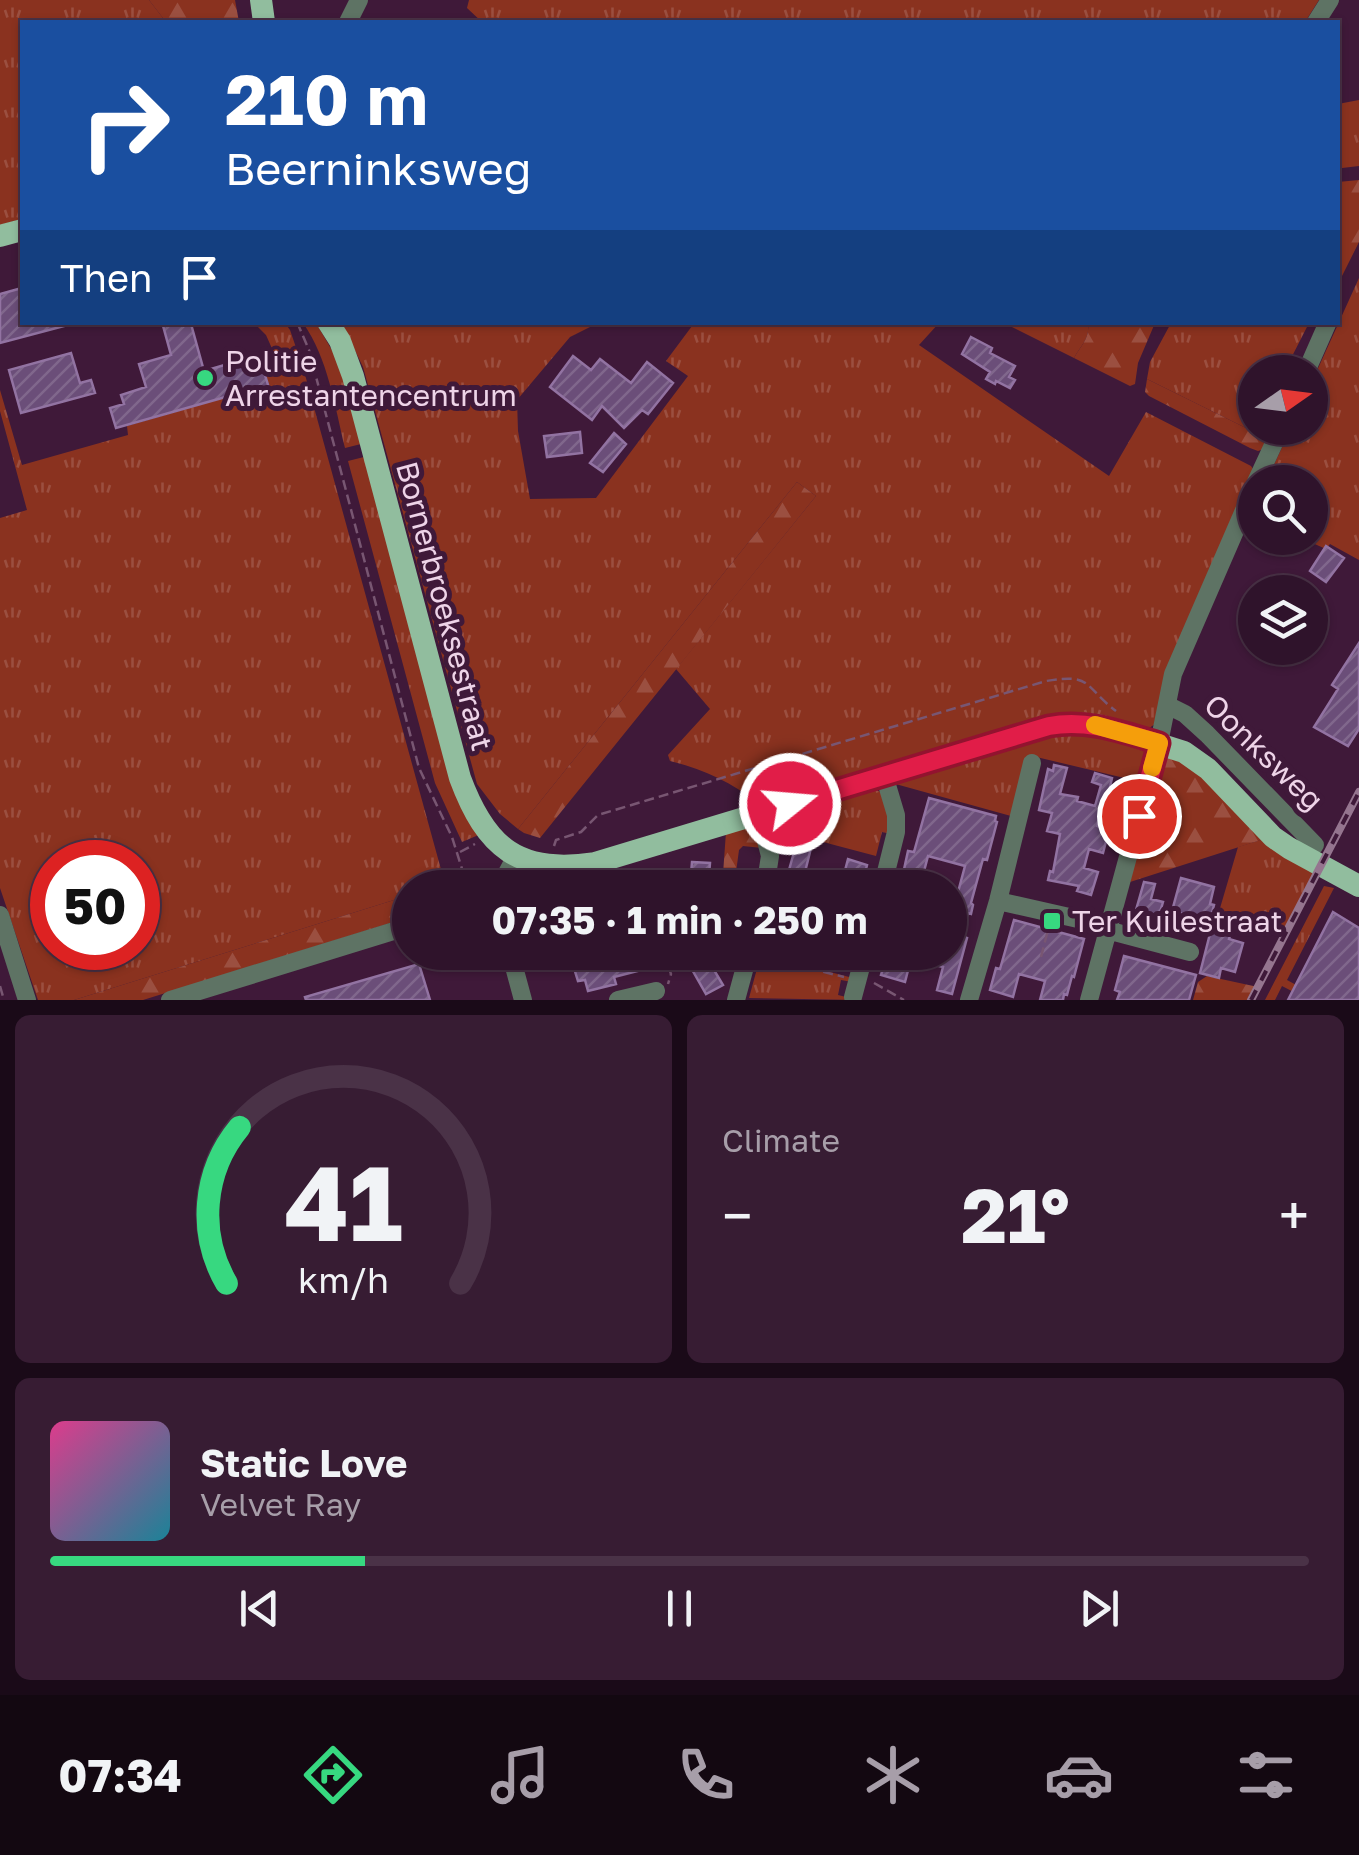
<!DOCTYPE html>
<html lang="en">
<head>
<meta charset="utf-8">
<style>
  :root { --surface:#2f132b; --page:#371c33; --text:#f1f3f6; --muted:#a79ea9; --line:#4a3247; --accent:#37d880 }
  body { margin:0; font-family:"Golos Text",sans-serif; background:var(--page); color:var(--text); height:100vh; display:flex; flex-direction:column; font-size:38px; white-space:nowrap }
  * { box-sizing:border-box; margin:0 }
  p { font-size:32px; color:var(--muted) }
  .icon { flex:none; width:55px; height:55px; fill:none; stroke:currentColor; stroke-width:2; stroke-linecap:round; stroke-linejoin:round }
  .map { position:relative; height:1000px; overflow:hidden }
  .panel { display:flex; flex-direction:column; gap:15px; padding:15px; background:#1a0a18; flex:1 }
  .panel>* { flex:none }
  .top-card { position:absolute; left:20px; top:20px; width:1320px; height:305px; border-radius:0px; box-shadow:0 2px 8px #0004,0 0 0 2px var(--line); background:#1a4fa0; color:#fff; overflow:hidden }
  .needle { width:65px; rotate:76deg }
  .controls { position:absolute; left:1238px; top:355px; display:grid; gap:20px }
  .controls a { display:grid; place-items:center; width:90px; height:90px; border-radius:50%; background:var(--surface); box-shadow:0 2px 8px #0004,0 0 0 2px var(--line); font-size:50px }
  .speed { position:absolute; left:30px; top:840px; display:flex; gap:20px; font-size:50px; font-weight:700; text-align:center }
  .speed>* { display:grid; place-content:center; width:130px; height:130px; border-radius:50%; background:var(--surface); box-shadow:0 2px 8px #0004,0 0 0 2px var(--line); line-height:1 }
  .speed .limit { border:15px solid #d22; background:#fff; color:#111 }
  .pin { position:absolute; display:grid; place-items:center; width:85px; height:85px; color:#fff; margin:-42px; border:5px solid #fff; border-radius:50%; box-shadow:0 2px 10px #0007 }
  .me { position:absolute; width:110px; margin:-55px; rotate:73deg; stroke-linejoin:round; filter:drop-shadow(0 0 8px #0008) }
  .turn { display:flex; align-items:center; gap:35px; height:210px; padding:0 40px; font-size:45px }
  .turn .icon { width:130px; height:130px; stroke-width:2.5 }
  .turn b { display:block; font-size:70px; line-height:85px }
  .then { display:flex; align-items:center; height:95px; padding:0 40px; background:#0003; gap:20px; font-size:38px }
  .big { font-size:75px; font-weight:700; line-height:1.1 }
  .panel .tile { flex:1; display:flex; flex-direction:column; justify-content:center; gap:15px; min-width:0; padding:0 35px; border-radius:15px; background:var(--page) }
  .panel .dial { align-items:center; gap:0 }
  .dial svg { height:260px; overflow:visible; fill:none; stroke:var(--line); stroke-width:7; stroke-linecap:round; text-anchor:middle }
  .dial text { fill:var(--text); stroke:none }
  .song { display:flex; align-items:center; gap:30px }
  .cover { width:120px; height:120px; border-radius:15px; background:linear-gradient(135deg,hsl(330 70% 55%),hsl(190 70% 35%)) }
  .played { height:10px; border-radius:5px; background:linear-gradient(90deg,var(--accent) 25%,var(--line) 25%) }
  .keys { display:flex; justify-content:space-around; direction:ltr }
  .heat { display:flex; justify-content:space-between; align-items:center; font-size:55px; direction:ltr }
  .panel .tiles { flex:1; display:grid; gap:15px; grid-template-columns:1fr 1fr }
  .tile:last-child { grid-column:span 2 }
  .trip { position:absolute; left:392px; top:870px; width:575px; height:100px; border-radius:50px; background:var(--surface); box-shadow:0 2px 8px #0004,0 0 0 2px var(--line); font-weight:700; line-height:100px; text-align:center }
  .dock { display:flex; height:160px; justify-content:space-around; align-items:center; background:#130811; color:var(--muted) }
  .dock .icon { width:70px; height:70px }
  .dock .current { color:var(--accent) }
  .dock b { font-size:45px; color:var(--text) }
  .map>svg:first-child { display:block }
  .grass { fill:url(#grass-tufts); fill-rule:evenodd }
  .forest { fill:url(#forest-firs) }
  .building { fill:url(#building-hatch); stroke:#9273a2; stroke-width:2.5 }
  .lines { fill:none; stroke-linecap:round; stroke-linejoin:round }
  .path { stroke:#785672; stroke-width:2.5; stroke-dasharray:10 5; stroke-linecap:butt }
  .minor { stroke:#5e7364; stroke-width:18 }
  .major { stroke:#91bd9e; stroke-width:22 }
  .rail-casing { stroke:#95758f; stroke-width:8 }
  .rail { stroke:#3f1939; stroke-width:4; stroke-dasharray:11; stroke-linecap:butt }
  .route-casing { stroke:#92132f; stroke-width:25 }
  .route { stroke:#e11d48; stroke-width:18 }
  .slow { stroke:#f59e0b; stroke-width:18 }
  .poi-dot { fill:#37d880; stroke:#3f1939; stroke-width:4 }
  .labels { text-anchor:middle; dominant-baseline:central; stroke-width:10; stroke-linejoin:round; paint-order:stroke }
  .poi-label { font-size:30px; fill:#eed4e8; stroke:#3f1939; text-anchor:start }
  .street-label { font-size:30px; fill:#eed4e8; stroke:#3f1939 }
</style>
</head>
<body>
<div class="map">
<svg width="1359" height="1000" viewBox="0 0 1359 1000">
  <defs>
    <pattern id="grass-tufts" width="24" height="20" patternUnits="userSpaceOnUse" patternTransform="scale(2.5)"><rect width="24" height="20" fill="#8a321f"/><path d="M3 7l-1-3M5 7V3M7 7l1-3M15 17l-1-3M17 17v-4M19 17l1-3" fill="none" stroke="#9b4f40"/></pattern>
    <pattern id="forest-firs" width="22" height="20" patternUnits="userSpaceOnUse" patternTransform="scale(2.5)"><rect width="22" height="20" fill="#8a321f"/><path d="M5 1l3.5 6h-7zM16 11l3.5 6h-7z" fill="#9b4f40"/></pattern>
    <pattern id="building-hatch" width="6" height="6" patternUnits="userSpaceOnUse" patternTransform="scale(2.5)"><rect width="6" height="6" fill="#6b4e79"/><path d="M-1 1l2-2M0 6l6-6M5 7l2-2" fill="none" stroke="#80678c"/></pattern>
  </defs>
  <rect width="100%" height="100%" fill="#3f1939"/>
  <path class="grass" d="M0 0H149L166 22H22V219L0 225Z
    M469 0H1319L1305 22H482L467 8Z
    M1359 100V166L1342 168 1338 153V104Z
    M1359 278V560L1330 544 1326 549 1301 538H1310V482H1266L1291 428H1310V386Z
    M695 322 939 323 919 345 1109 476 1146 412 1251 466 1253 469 1155 724 1145 731 1092 716 1052 714 758 803C731 782 703 769 670 761L668 755 710 709 676 669 816 496 797 482 518 829 500 814 477 784 363 367 348 336 339 323H598L570 337 517 400 518 431 530 499 596 498 688 376 666 361Z
    M254 323H285L290 330 304 371 445 884 434 887 410 888V895L74 1000H38L0 888V518L27 510 0 411V390L22 465 128 435 127 426 269 385 261 357 274 353 266 335ZM52 862H138V948H52Z
    M303 323H316L340 364 361 444 345 448C335 407 328 358 303 323Z
    M1004 323H1088C1090 339 1081 345 1074 358Z
    M1171 323H1309L1284 372H1255V428H1257L1250 430 1147 379 1150 362Z
    M364 457 481 834 462 842 435 783 348 461Z
    M1058 734 1093 736 1145 750 1137 781 1028 755 1011 816 892 783Z
    M871 787 886 795 891 834 882 832 876 856 789 833 786 812Z
    M1267 838 1320 871 1285 936 1218 915 1238 847Z
    M1324 886 1334 888 1287 980 1324 1000H1309L1282 986 1275 1000H1265Z
    M761 954 853 978 852 982 841 980 838 995 858 1000 749 998Z"/>
  <path class="forest" d="M149 0H235L239 22H166Z
    M1359 180V242L1340 280 1338 275V182Z
    M1088 323H1155L1138 363 1135 384 1130 386 1074 358C1081 345 1090 339 1088 323Z
    M1147 379 1250 430 1257 428H1274L1264 449 1258 451 1250 448 1149 396 1145 392Z
    M797 482 816 496 540 838 524 833 518 829Z
    M1161 755 1194 766 1267 838 1130 882Z
    M757 823 762 848 743 846 739 850 734 887 722 888 726 832Z
    M410 895V917L143 1000H74Z
    M1207 976 1258 987 1251 1000H1193L1198 982Z"/>
  <path class="building" d="M22 288V322H64V326L0 343V294Z
    M162 322H183L184 326 191 324 204 371 259 355 268 385 116 428 110 408 124 404 121 395 146 387 139 364 171 355Z
    M971 337 992 348 990 353 1015 366 1009 377 1015 380 1010 388 996 381 995 384 986 379 990 372 962 354Z
    M71 353 80 383 91 380 95 393 21 413 9 370Z
    M573 356 591 370 600 359 631 383 647 362 673 383 648 414 642 410 624 428 602 406 592 420 550 387Z
    M580 432 582 453 547 457 544 436Z
    M614 433 626 444 603 472 590 463Z
    M1326 546 1344 558 1326 582 1310 571Z
    M1359 643V729L1348 746 1314 727 1338 689 1332 685Z
    M1054 765 1067 768 1060 794 1078 797 1077 801 1095 806 1101 785 1092 782 1095 773 1112 778 1110 787 1120 791 1115 810 1101 809 1097 826 1109 830 1103 853 1089 849 1084 868 1098 872 1091 895 1077 891 1079 886 1048 880 1050 871 1053 872 1060 834 1047 831 1052 813 1039 810 1048 769 1053 771Z
    M929 798 996 816 995 821 997 822 987 860 983 859 971 903 973 905 971 914 968 913 962 936 967 938 952 994 937 990 943 967 911 959 905 982 881 975 888 953 898 956 899 952H932L946 956 947 952H950V940L955 923 950 922 965 866 928 856 922 879 943 884V888H900L908 851 914 852Z
    M803 842 812 844 805 872 842 882 848 859 867 865 862 886 819 888 802 883 800 888H784L796 845 802 847Z
    M692 862 710 863 708 888H655L656 877 674 879V872L691 874Z
    M1181 878 1214 887 1210 904 1214 905 1210 921 1172 911Z
    M1144 882 1155 884 1151 899 1163 902 1157 923 1134 917Z
    M1333 912 1359 928V1000H1288Z
    M1214 918 1234 923 1229 939 1243 943 1235 972 1221 968 1219 978 1200 973Z
    M1014 920 1084 939 1074 977 1072 976 1067 995 1064 994 1063 1000H1040L1045 981 1019 974 1013 997 990 990 996 968 1000 969Z
    M614 952H650L653 967 614 977 616 984 588 991 585 980 578 981 574 968 587 964 588 968 616 961Z
    M697 952H709L718 967 714 970 723 985 706 994 686 959Z
    M1124 956 1196 975 1189 1000H1117L1120 992 1115 990Z
    M419 964 430 1000H306L305 997Z"/>
  <g class="lines">
    <path class="path" d="M297 322 309 350 419 768 452 837 468 888
      M554 846 556 840 581 832 598 815 1046 681C1093 673 1083 686 1116 711
      M460 852 475 844
      M534 888 549 883
      M663 952 671 974 668 984
      M765 957 844 977
      M1041 957 1048 930
      M806 966 810 952
      M874 983 904 1000
      M0 986 4 1000"/>
    <path class="minor" d="M348 22 359 0
      M1316 22 1330 0
      M1306 372 1328 322
      M1256 482 1281 428
      M1167 705 1185 714 1207 734 1315 845
      M759 814 770 856 765 888
      M499 888 516 856
      M882 888 896 832V815L884 775
      M998 901 1109 926
      M0 915 27 1000
      M1107 930 1190 952
      M510 952 523 1000
      M727 952 728 956
      M853 997 865 952
      M170 1000 410 926
      M618 1000 656 991
      M736 1000 749 952
      M969 1000 998 901 1032 763
      M1089 1000 1159 743 1173 674 1255 485"/>
    <path class="major" d="M261 0 264 22
      M0 236 22 230
      M328 322 340 341 353 376 460 778C486 848 519 875 595 863L1049 726 1075 723 1102 726 1184 752 1208 769 1273 837 1289 848 1359 886"/>
    <g class="rail-casing">
      <path id="rail" d="M1251 1000 1359 792"/>
    </g>
    <use href="#rail" class="rail"/>
  </g>
  <g class="lines">
    <g class="route-casing">
      <path id="route" d="M790 804 1049 726C1088 719 1122 732 1159 743L1139 816"/>
    </g>
    <use href="#route" class="route"/>
    <path class="slow" d="M1095 725 1159 743 1152 768"/>
  </g>
  <g class="poi-dot">
    <circle cx="205" cy="378" r="10"/>
    <rect x="1042" y="911" width="20" height="20" rx="5"/>
  </g>
  <g class="labels">
    <g class="poi-label">
      <text x="225" y="361">Politie<tspan x="225" dy="34">Arrestantencentrum</tspan></text>
      <text x="1072" y="921">Ter Kuilestraat</text>
    </g>
    <g class="street-label">
      <text transform="translate(445 606) rotate(75)">Bornerbroeksestraat</text>
      <text transform="translate(1264 752) rotate(44)">Oonksweg</text>
    </g>
  </g>
</svg>
<div class="controls">
<a><svg class="needle" viewBox="-14 -14 28 28"><path d="M0-13l5 13h-10z" fill="#e53935"/><path d="M0 13l5-13h-10z" fill="#a79ea9"/></svg></a>
<a><svg class="icon" aria-label="search" viewBox="0 0 24 24"><circle cx="10" cy="10" r="6"/><path d="M15 15l6 6"/></svg></a>
<a><svg class="icon" aria-label="layers" viewBox="0 0 24 24"><path d="M12 4l9 5-9 5-9-5zM3 14l9 5 9-5"/></svg></a>
</div>
<div class="speed"><div class="limit">50</div></div>
<div class="pin" style="left:1139px;top:816px;background:#d93025"><svg class="icon" aria-label="arrive" viewBox="0 0 24 24"><path d="M6 21V4h12l-3 4 3 4H6"/></svg></div>
<svg class="me" style="left:790px;top:804px" viewBox="-20 -20 40 40"><circle r="17" fill="#e11d48" stroke="#fff" stroke-width="3"/><path d="M0-11L8 9 0 5-8 9z" fill="#fff"/></svg>
<div class="trip">07:35 · 1 min · 250 m</div>
<div class="top-card">
<div class="turn"><svg class="icon" aria-label="right" viewBox="0 0 24 24"><path d="M7 20v-9h11M14 6l5 5-5 5"/></svg><div><b>210 m</b>Beerninksweg</div></div>
<div class="then">Then<svg class="icon" aria-label="arrive" viewBox="0 0 24 24"><path d="M6 21V4h12l-3 4 3 4H6"/></svg></div>
</div>
</div>
<section class="panel">
<div class="tiles">
<div class="tile dial"><svg viewBox="0 0 100 80">
<path d="M14 69A42 42 0 1 1 86 69"/>
<path d="M14 69A42 42 0 0 1 18 21" stroke="#37d880"/>
<text x="50" y="56" font-size="32" font-weight="700">41</text>
<text x="50" y="72" font-size="11">km/h</text>
</svg></div>
<div class="tile"><p>Climate</p>
<div class="heat"><a>−</a><b class="big">21°</b><a>+</a></div>
</div>
<div class="tile">
<div class="song"><i class="cover"></i><div><b>Static Love</b><p>Velvet Ray</p></div></div>
<div class="played"></div>
<div class="keys"><svg class="icon" aria-label="previous" viewBox="0 0 24 24"><path d="M18 5L8 12l10 7zM5 5v14"/></svg><svg class="icon" aria-label="pause" viewBox="0 0 24 24"><path d="M8 5v14M16 5v14"/></svg><svg class="icon" aria-label="next" viewBox="0 0 24 24"><path d="M6 5l10 7-10 7zM19 5v14"/></svg></div>
</div>
</div>
</section>
<nav class="dock">
<b>07:34</b>
<svg class="icon current" aria-label="directions" viewBox="0 0 24 24"><path d="M12 3l9 9-9 9-9-9zM9 14v-3h6M13 9l2 2-2 2"/></svg>
<svg class="icon" aria-label="music" viewBox="0 0 24 24"><path d="M9 18V5l10-2v13"/><circle cx="6" cy="18" r="3"/><circle cx="16" cy="16" r="3"/></svg>
<svg class="icon" aria-label="phone" viewBox="0 0 24 24"><path d="M5 4h4l2 5-3 2q2 4 5 5l2-3 5 2v4C11 20 4 13 5 4z"/></svg>
<svg class="icon" aria-label="climate" viewBox="0 0 24 24"><path d="M12 3v18M4 7l16 10M4 17L20 7"/></svg>
<svg class="icon" aria-label="car" viewBox="0 0 24 24"><path d="M5 17H2v-5l4-1 3-4h7l3 4 3 1v5h-3M9 17h6M6 11h13"/><circle cx="7" cy="17" r="2"/><circle cx="17" cy="17" r="2"/></svg>
<svg class="icon" aria-label="filters" viewBox="0 0 24 24"><path d="M4 7h16M4 17h16"/><circle cx="9" cy="7" r="2"/><circle cx="15" cy="17" r="2"/></svg>
</nav>
</body>
</html>
